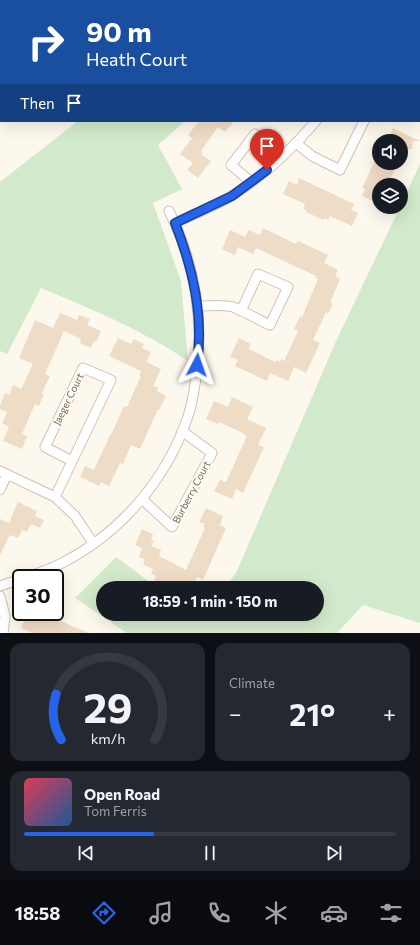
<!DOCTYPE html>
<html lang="en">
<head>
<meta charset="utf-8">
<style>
  :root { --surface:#171b24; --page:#242831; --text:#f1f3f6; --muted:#9ea1a6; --line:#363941; --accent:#2563eb }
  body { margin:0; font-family:Commissioner,sans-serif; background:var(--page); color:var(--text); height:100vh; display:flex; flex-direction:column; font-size:15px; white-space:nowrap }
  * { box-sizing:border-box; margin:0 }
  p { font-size:13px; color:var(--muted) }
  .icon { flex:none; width:22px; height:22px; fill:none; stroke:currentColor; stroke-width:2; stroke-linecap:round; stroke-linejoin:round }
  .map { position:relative; height:633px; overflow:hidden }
  .details { display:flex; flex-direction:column; gap:10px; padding:10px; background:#0d0f14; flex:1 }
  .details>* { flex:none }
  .guide { position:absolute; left:0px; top:0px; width:420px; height:122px; box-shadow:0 4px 16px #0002; background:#1a4fa0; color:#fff; overflow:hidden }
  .controls { position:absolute; left:372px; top:134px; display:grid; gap:8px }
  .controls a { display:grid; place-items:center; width:36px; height:36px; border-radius:50%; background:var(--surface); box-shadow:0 4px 16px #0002; font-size:20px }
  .speed { position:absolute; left:12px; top:569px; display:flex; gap:8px; font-size:20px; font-weight:700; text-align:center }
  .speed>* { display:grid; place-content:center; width:52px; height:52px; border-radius:50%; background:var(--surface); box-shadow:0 4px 16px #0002; line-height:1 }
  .speed .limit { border:2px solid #111; border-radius:6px; background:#fff; color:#111 }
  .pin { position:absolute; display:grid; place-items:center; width:34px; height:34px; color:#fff; margin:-41px -17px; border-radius:50% 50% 50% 0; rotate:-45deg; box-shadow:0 0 4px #0007 }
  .pin .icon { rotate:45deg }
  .me { position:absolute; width:44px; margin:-22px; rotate:4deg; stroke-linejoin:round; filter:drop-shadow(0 0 3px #0008) }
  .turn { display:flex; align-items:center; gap:14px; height:84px; padding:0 20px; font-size:18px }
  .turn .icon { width:52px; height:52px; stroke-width:2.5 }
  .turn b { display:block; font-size:28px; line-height:34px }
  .then { display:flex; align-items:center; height:38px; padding:0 20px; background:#0003; gap:8px; font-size:15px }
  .big { font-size:30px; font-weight:700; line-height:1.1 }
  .details .widget { flex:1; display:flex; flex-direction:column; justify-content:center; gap:6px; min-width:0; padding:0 14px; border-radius:12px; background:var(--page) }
  .details .dial { align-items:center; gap:0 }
  .dial svg { height:104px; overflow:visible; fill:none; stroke:var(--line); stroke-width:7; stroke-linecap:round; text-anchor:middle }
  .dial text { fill:var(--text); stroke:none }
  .song { display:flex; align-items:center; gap:12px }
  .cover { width:48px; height:48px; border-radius:6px; background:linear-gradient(135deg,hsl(350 70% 55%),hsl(210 70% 35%)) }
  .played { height:4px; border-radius:2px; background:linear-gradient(90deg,var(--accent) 35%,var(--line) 35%) }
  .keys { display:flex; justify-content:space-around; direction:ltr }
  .heat { display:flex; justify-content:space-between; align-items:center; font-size:22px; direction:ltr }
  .details .tiles { flex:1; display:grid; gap:10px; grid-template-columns:1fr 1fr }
  .widget:last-child { grid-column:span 2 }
  .trip { position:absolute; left:96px; top:581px; width:228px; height:40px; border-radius:20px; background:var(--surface); box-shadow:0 4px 16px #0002; font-weight:700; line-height:40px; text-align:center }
  .tabs { display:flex; height:64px; justify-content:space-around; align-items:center; background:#090b0e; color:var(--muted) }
  .tabs .icon { width:28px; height:28px }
  .tabs .current { color:var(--accent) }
  .tabs b { font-size:18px; color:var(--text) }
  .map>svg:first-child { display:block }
  .green { fill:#d3e9cb }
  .building { fill:#efdcc6 }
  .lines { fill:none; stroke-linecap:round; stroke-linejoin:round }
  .minor-casing { stroke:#cec2b2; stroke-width:11 }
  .minor { stroke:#fff; stroke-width:9 }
  .route-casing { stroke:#184099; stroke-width:10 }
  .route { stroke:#2563eb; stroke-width:7 }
  .labels { text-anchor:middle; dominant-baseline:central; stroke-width:4; stroke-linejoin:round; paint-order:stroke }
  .street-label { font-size:10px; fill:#766350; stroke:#fefbf4 }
</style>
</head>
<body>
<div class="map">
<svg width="420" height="633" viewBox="0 0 420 633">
  <rect width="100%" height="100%" fill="#fcf8ed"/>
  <path class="green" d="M78 121H185L158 145 182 189 153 203 181 281 188 361C142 330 92 309 41 288L7 354 0 351V182Z
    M420 164V623L363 605 337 633H127L75 598 116 557 158 588H103V614H194L200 618 203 614H317V588H224L236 573 337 339 400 207H401V204Z"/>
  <path class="building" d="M199 121H234L225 132 218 127 201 151 203 152 201 154 211 161 198 178 187 170 193 163 180 154 192 138 188 135Z
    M393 128 420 141H413L412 149H409L401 165V141H387Z
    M379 152V163H398L387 185H379V192L375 202 362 196 365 189 362 188Z
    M299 178 354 204 351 210 358 213 352 226 330 216 328 220 324 218 323 220 306 212 307 211 303 209 305 204 283 194 289 181 297 185Z
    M263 228 296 244 298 241 328 255 324 263 338 270 335 276 340 279 330 302 333 304 328 314 326 312 313 340 320 343 306 373 294 367 288 381 270 373 267 381 235 366 238 360 230 357 239 338 251 344 249 349 275 362 276 360 280 362 281 359 284 361 298 331 294 329 300 316 302 317 318 279 315 278 316 276 256 248 253 254 238 247 235 255 222 249 230 230 245 237 249 230 260 235Z
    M60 313 77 320 79 315 90 319 87 325 101 331 96 342 94 341 91 348 80 343 81 339 64 331 45 374 50 376 42 393 44 394 39 406 35 404 22 434 27 436 22 449 3 441 9 427 2 423 7 412 0 409V405L5 393 9 395 13 385 21 389 33 364 19 358 35 320 53 328Z
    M118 338 131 344 134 339 144 344 142 348 151 352 147 362 161 369 153 386 158 388 157 391 166 396 159 410 158 409 140 449 131 445 123 464 120 463 109 486 101 482 99 486 80 477 85 466 94 470 110 435H111L124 406 127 407 141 376 139 375 141 371 109 356Z
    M232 397 253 407 247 419 266 428 258 445 264 447 243 493 236 489 232 499 214 491 220 480 226 482 247 436 244 435 245 434 219 422 218 424 206 419 214 401 228 407Z
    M18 502 37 511 35 516 44 520 40 528 31 524 27 532 22 530 18 538 10 535 0 555V519L9 523Z
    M206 508 223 516 220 525 226 528 203 580 197 577 192 588 183 584 181 588H171L154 580 156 576 151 573 153 569 143 564 145 559 139 557 142 548 135 545 142 529 153 534 151 539 154 541 151 546 161 550 159 556 186 570 205 528 203 527 205 524 199 522Z
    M28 612H41L88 633H32L21 628Z"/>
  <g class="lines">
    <g class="minor-casing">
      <path id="minor" d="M318 0 319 1
        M59 1 60 0
        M418 1 419 0
        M0 31H1
        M296 143 312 156 340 170 364 121
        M251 182 231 165 255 134 281 158
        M175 223C194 214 215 206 233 195 265 175 292 149 316 121
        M198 306C209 306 222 304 233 307 245 312 257 319 270 325L288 287 258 274 241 311
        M0 471 55 497 75 516 93 543
        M0 490 7 474
        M55 497 111 380 83 368 45 447 72 461
        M142 499 172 527 212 453 182 431
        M24 578C38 573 51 569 64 562 120 533 166 480 187 419 192 406 194 391 196 378 204 320 195 263 169 211
        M0 586 21 579
        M0 596 5 616 3 633"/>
    </g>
    <use href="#minor" class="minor"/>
  </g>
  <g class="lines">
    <g class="route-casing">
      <path id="route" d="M197 365C204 316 193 269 175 223L232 196 267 170"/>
    </g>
    <use href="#route" class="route"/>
  </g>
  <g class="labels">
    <g class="street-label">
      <text transform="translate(68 399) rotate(-64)">Jaeger Court</text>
      <text transform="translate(191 492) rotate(-62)">Burberry Court</text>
    </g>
  </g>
</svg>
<div class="controls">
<a><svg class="icon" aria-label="sound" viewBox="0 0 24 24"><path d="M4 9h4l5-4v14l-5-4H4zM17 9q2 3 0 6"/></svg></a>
<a><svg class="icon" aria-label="layers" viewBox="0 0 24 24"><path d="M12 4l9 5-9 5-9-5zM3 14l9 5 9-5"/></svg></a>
</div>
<div class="speed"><div class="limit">30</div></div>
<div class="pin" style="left:267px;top:170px;background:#d93025"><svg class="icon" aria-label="arrive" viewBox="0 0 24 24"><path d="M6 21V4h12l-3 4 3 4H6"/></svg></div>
<svg class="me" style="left:197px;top:365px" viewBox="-20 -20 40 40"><path d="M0-17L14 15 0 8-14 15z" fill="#2563eb" stroke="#fff" stroke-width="4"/></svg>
<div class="trip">18:59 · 1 min · 150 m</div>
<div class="guide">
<div class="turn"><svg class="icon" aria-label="right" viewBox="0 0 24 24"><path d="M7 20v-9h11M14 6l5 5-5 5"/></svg><div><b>90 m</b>Heath Court</div></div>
<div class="then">Then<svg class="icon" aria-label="arrive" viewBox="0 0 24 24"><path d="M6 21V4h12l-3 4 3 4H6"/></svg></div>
</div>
</div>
<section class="details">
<div class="tiles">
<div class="widget dial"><svg viewBox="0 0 100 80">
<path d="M14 69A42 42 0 1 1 86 69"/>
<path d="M14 69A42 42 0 0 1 10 34" stroke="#2563eb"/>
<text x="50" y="56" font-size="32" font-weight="700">29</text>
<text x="50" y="72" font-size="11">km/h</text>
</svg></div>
<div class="widget"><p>Climate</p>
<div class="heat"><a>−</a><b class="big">21°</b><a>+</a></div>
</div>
<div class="widget">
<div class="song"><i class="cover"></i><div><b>Open Road</b><p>Tom Ferris</p></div></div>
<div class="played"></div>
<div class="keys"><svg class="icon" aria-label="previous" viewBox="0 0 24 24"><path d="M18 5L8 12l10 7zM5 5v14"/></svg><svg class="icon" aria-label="pause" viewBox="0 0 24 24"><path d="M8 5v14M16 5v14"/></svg><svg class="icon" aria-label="next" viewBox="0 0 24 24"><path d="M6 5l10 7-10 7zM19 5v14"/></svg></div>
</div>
</div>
</section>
<nav class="tabs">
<b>18:58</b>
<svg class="icon current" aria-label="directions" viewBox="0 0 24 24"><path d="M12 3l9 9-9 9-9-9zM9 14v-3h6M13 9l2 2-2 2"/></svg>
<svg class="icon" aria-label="music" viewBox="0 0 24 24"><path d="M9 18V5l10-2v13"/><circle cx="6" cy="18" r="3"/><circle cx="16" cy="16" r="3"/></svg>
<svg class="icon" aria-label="phone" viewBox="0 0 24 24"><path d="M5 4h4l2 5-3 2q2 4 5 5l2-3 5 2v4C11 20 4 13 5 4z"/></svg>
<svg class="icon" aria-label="climate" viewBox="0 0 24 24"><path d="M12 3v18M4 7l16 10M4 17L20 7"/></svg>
<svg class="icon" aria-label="car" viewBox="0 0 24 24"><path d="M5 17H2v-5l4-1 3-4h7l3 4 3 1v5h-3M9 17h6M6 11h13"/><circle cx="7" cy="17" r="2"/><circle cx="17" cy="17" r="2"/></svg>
<svg class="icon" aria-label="filters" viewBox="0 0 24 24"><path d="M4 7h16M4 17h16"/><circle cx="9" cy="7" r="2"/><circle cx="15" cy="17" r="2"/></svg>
</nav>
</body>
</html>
